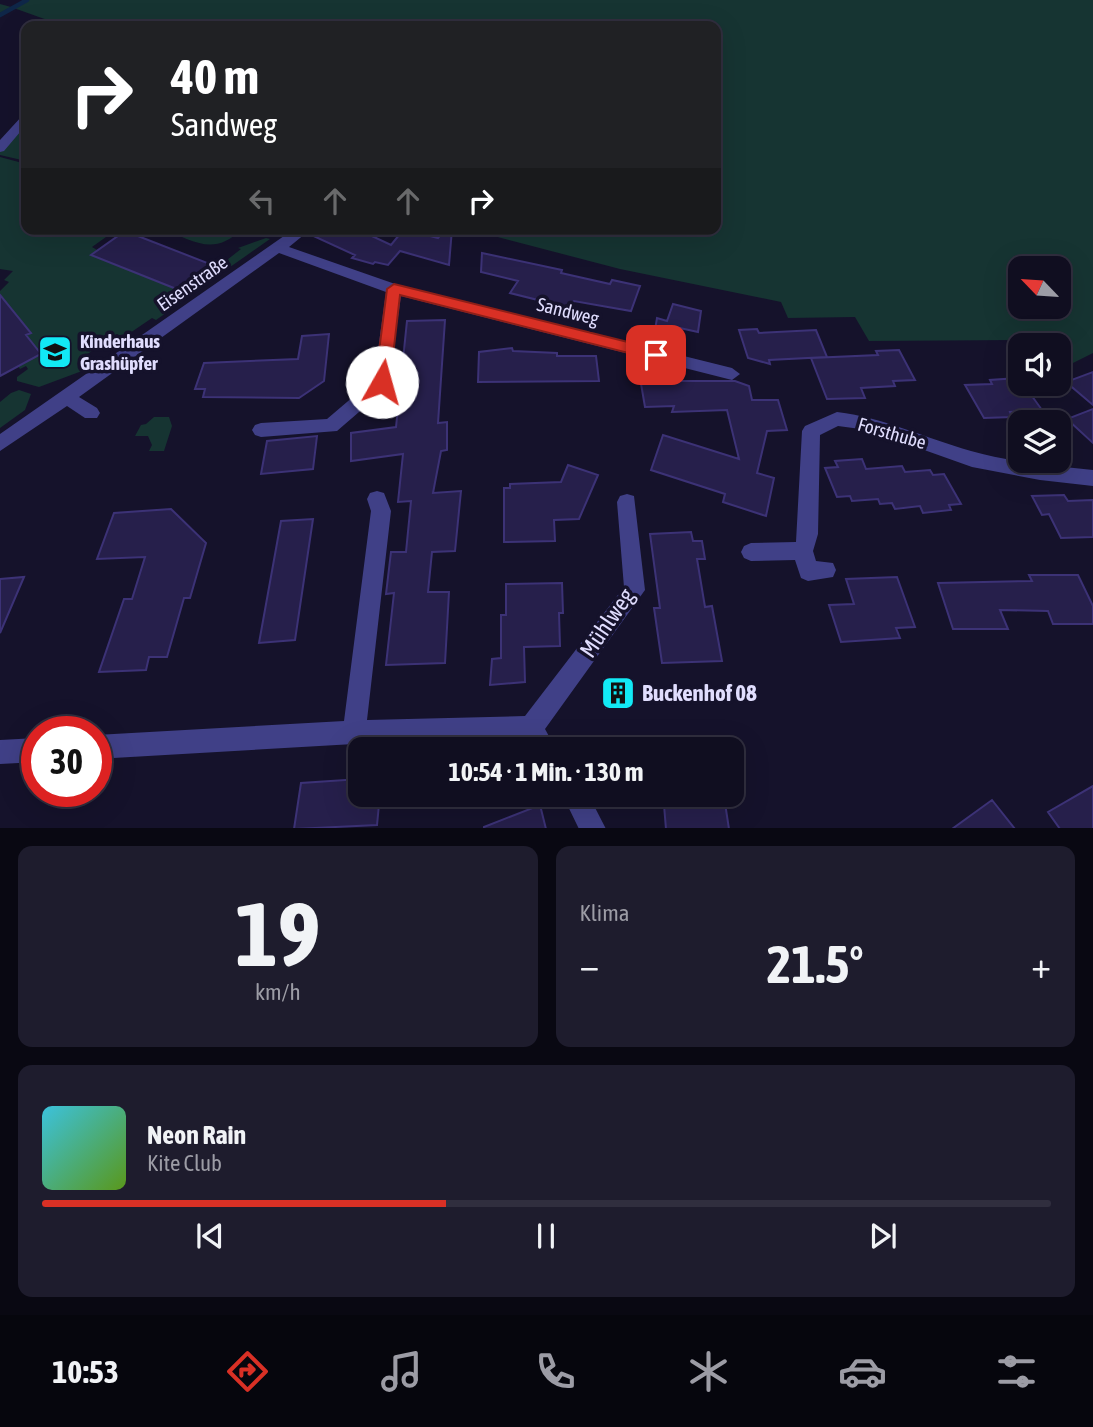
<!DOCTYPE html>
<html lang="de">
<head>
<meta charset="utf-8">
<style>
  :root { --surface:#100e20; --page:#1e1c2d; --text:#f1f3f6; --muted:#9c9ca5; --line:#302e3e; --accent:#d93025 }
  body { margin:0; font-family:"Asap Condensed",sans-serif; background:var(--page); color:var(--text); height:100vh; display:flex; flex-direction:column; font-size:26px; white-space:nowrap }
  * { box-sizing:border-box; margin:0 }
  p { font-size:23px; color:var(--muted) }
  .icon { flex:none; width:38px; height:38px; fill:none; stroke:currentColor; stroke-width:2; stroke-linecap:round; stroke-linejoin:round }
  .map { position:relative; height:828px; overflow:hidden }
  .side { display:flex; flex-direction:column; gap:18px; padding:18px; background:#090812; flex:1 }
  .side>* { flex:none }
  .hud { position:absolute; left:21px; top:21px; width:700px; height:214px; border-radius:14px; box-shadow:0 7px 28px #0002,0 0 0 2px var(--line); background:#202124; color:#fff; overflow:hidden }
  .needle { width:46px; rotate:295deg }
  .tools { position:absolute; left:1008px; top:256px; display:grid; gap:14px }
  .tools a { display:grid; place-items:center; width:63px; height:63px; border-radius:14px; background:var(--surface); box-shadow:0 7px 28px #0002,0 0 0 2px var(--line); font-size:35px }
  .speed { position:absolute; left:21px; top:716px; display:flex; gap:14px; font-size:35px; font-weight:700; text-align:center }
  .speed>* { display:grid; place-content:center; width:91px; height:91px; border-radius:50%; background:var(--surface); box-shadow:0 7px 28px #0002,0 0 0 2px var(--line); line-height:1 }
  .speed .limit { border:10px solid #d22; background:#fff; color:#111 }
  .pin { position:absolute; display:grid; place-items:center; width:60px; height:60px; color:#fff; margin:-30px; border-radius:14px; box-shadow:0 4px 10px #0006 }
  .me { position:absolute; width:77px; margin:-38px; rotate:7deg; stroke-linejoin:round; filter:drop-shadow(0 0 5px #0008) }
  .turn { display:flex; align-items:center; gap:24px; height:147px; padding:0 35px; font-size:32px }
  .turn .icon { width:91px; height:91px; stroke-width:2.5 }
  .turn b { display:block; font-size:49px; line-height:60px }
  .lanes { display:flex; align-items:center; height:66px; padding:0 35px; background:#0003; justify-content:center; gap:35px; direction:ltr }
  .lanes .off { opacity:.35 }
  .big { font-size:52px; font-weight:700; line-height:1.1 }
  .side .widget { flex:1; display:flex; flex-direction:column; justify-content:center; gap:10px; min-width:0; padding:0 24px; border-radius:14px; background:var(--page) }
  .side .dial { align-items:center; gap:0 }
  .dial b { font-size:91px; line-height:1 }
  .song { display:flex; align-items:center; gap:21px }
  .cover { width:84px; height:84px; border-radius:10px; background:linear-gradient(135deg,hsl(190 70% 55%),hsl(90 70% 35%)) }
  .played { height:7px; border-radius:4px; background:linear-gradient(90deg,var(--accent) 40%,var(--line) 40%) }
  .keys { display:flex; justify-content:space-around; direction:ltr }
  .heat { display:flex; justify-content:space-between; align-items:center; font-size:38px; direction:ltr }
  .side .tiles { flex:1; display:grid; gap:18px; grid-template-columns:1fr 1fr }
  .widget:last-child { grid-column:span 2 }
  .trip { position:absolute; left:348px; top:737px; width:396px; height:70px; border-radius:14px; background:var(--surface); box-shadow:0 7px 28px #0002,0 0 0 2px var(--line); font-weight:700; line-height:70px; text-align:center }
  .dock { display:flex; height:112px; justify-content:space-around; align-items:center; background:#06060d; color:var(--muted) }
  .dock .icon { width:49px; height:49px }
  .dock .current { color:var(--accent) }
  .dock b { font-size:32px; color:var(--text) }
  .map>svg:first-child { display:block }
  .green { fill:#163432; fill-rule:evenodd }
  .lines { fill:none; stroke-linecap:round; stroke-linejoin:round }
  .stream { stroke:#0e2648; stroke-width:4.5 }
  .building { fill:#261f4b; stroke:#3c3276; stroke-width:2 }
  .minor { fill:#404087; fill-rule:evenodd }
  .route { fill:#d93025; stroke:#8d1f18; stroke-width:2 }
  .labels { text-anchor:middle; dominant-baseline:central; stroke-width:7; stroke-linejoin:round; paint-order:stroke }
  .street-label { font-size:19px; fill:#e0ddfe; stroke:#15122b }
  .poi-label { font-size:19px; font-weight:bold; fill:#e0ddfe; stroke:#15122b; text-anchor:start }
  .near-street-label { font-size:23px; fill:#e0ddfe; stroke:#15122b }
  .near-poi-label { font-size:23px; font-weight:bold; fill:#e0ddfe; stroke:#15122b; text-anchor:start }
</style>
</head>
<body>
<div class="map">
<svg width="1093" height="829" viewBox="0 0 1093 829">
  <rect width="100%" height="100%" fill="#15122b"/>
  <path class="green" d="M27 0H1093V353L1059 370V345H1023L1018 340 869 341 855 317 788 318 781 302 620 269 467 229H716V26H64L11 7 0 13V4L11 7ZM1020 268H1059V306H1020Z
    M26 118V161L0 155V148Z
    M0 157 26 164V229H109L113 232 92 247 97 250 92 255 186 292 195 285H206L156 320 152 318 130 333 133 335 126 340 117 334 83 357 92 364 82 371 39 387 17 381V377L28 369 26 366 20 369 18 366 21 338 31 332 21 320 7 327 0 314V291L9 282 4 280 13 271 0 269Z
    M162 229H242C213 257 195 241 162 229Z
    M266 238 270 239 213 279 209 277V274L241 249 238 248Z
    M19 390 31 394 25 410 0 428V402L11 393Z
    M154 417H169L172 426 164 451H149L152 445 148 436H135L141 425 146 424Z"/>
  <g class="lines">
    <path class="stream" d="M0 15 27 0"/>
  </g>
  <path class="building" d="M314 229H357L391 245 404 229 438 238 445 229H452L449 265 400 251 388 265 375 262 373 264 352 258 355 255 309 234Z
    M125 231 215 266 184 292 91 255Z
    M482 253 562 270 561 273 610 284 612 280 640 286 631 311 574 301 570 308 510 293 518 281 481 272Z
    M0 295 31 333 26 335 41 354 0 376Z
    M673 304 701 311 698 332 675 327 670 340 654 336 657 318 667 321Z
    M445 320 438 423 447 422V450L441 451 433 493 461 491 455 551 432 552 428 592H449L445 663 386 665 394 593 386 594 391 552H406L411 501 398 502 403 454 351 461V433L396 427 407 321Z
    M757 329 759 333 816 330 827 357 769 360 770 364 748 358 739 330Z
    M329 334 324 381 299 398 203 397 205 389H195L204 363 298 359 302 336Z
    M512 348 513 351 557 353V356H596L599 381 478 382 479 352Z
    M899 350 915 380 893 381 895 386 861 388 865 398 827 399 811 358 878 355 876 351Z
    M1093 372V405L1066 382Z
    M665 377 666 381H735L749 386 752 400H778L787 430 767 431 757 473 774 478 766 516 723 502 725 494 651 470 663 435 739 459 727 410 672 412 674 406 645 407 640 378Z
    M1019 378 1042 410 1010 412 1012 417 984 418 965 385 992 384 990 380Z
    M1093 409V443L1067 419Z
    M317 436 313 469 261 474 267 441Z
    M862 459 866 469 902 466 905 472 930 470 933 475 944 474 961 504 949 505 951 510 923 513 920 506 895 509 892 503 880 504 878 499 852 501 850 496 837 497 825 468 838 467 835 461Z
    M568 465 598 475 579 519 554 520 555 541 504 542V488H510V484L561 482Z
    M1064 495 1068 501 1093 500V537L1061 538 1049 514 1042 515 1032 496Z
    M171 509 206 543 190 598H184L167 657H149L146 670 99 672 124 599H132L145 557 97 559 114 513Z
    M313 519 295 640 259 643 281 521Z
    M691 532 693 541H702L705 559H697L705 607 712 606 722 661 662 663 654 608H660L650 534Z
    M1029 575H1078L1093 606V624H1053L1048 611 1000 610 1008 629H953L938 583 1032 581Z
    M24 577 0 633V579Z
    M897 577 915 627 896 628 900 638 841 642 829 605 854 604 846 579Z
    M562 583 563 613H559L560 646 524 647 525 682 490 685 492 659 501 658V615H506V584Z
    M629 678 632 706 606 708 604 680Z
    M360 779V794H380L377 825 294 829 301 783Z
    M1093 786V829H1060L1048 812Z
    M992 800 1015 829H952Z
    M725 803 729 829H666L664 805Z
    M540 805 546 829H484V827Z"/>
  <g class="lines">
    <path class="minor" d="M49 21 59 26H46L44 24Z
      M26 114V125L4 151 0 152V140L22 116Z
      M294 229H311L289 247 398 285 732 368 740 374 732 380 401 296 388 387 337 431 261 437 255 435 252 430 255 425 261 423 327 419 374 379 386 292 279 253 79 397 97 408 100 413 97 418H85L67 406 0 451V434Z
      M837 412C885 418 925 438 971 451 1010 462 1053 466 1093 470V486L1040 480 972 467 868 430 838 426 820 435 818 534 813 551 816 561 833 563 836 570 833 577 808 581 801 578 795 560 751 561 744 558 741 552 744 546 751 543 796 542 802 431 805 426Z
      M377 491 384 493 391 511 367 720 525 716 624 587 617 502 620 496 627 494 634 496 645 590 545 729 556 749H530L525 740 354 744 96 759V735L344 721 371 511 367 499 370 493Z
      M37 738V762L0 764V740Z
      M562 794H588L606 829H579Z"/>
  </g>
  <path class="route" d="M394 284 656 349 664 355 656 360 400 295 390 382 382 388 375 382 387 289Z"/>
  <defs>
    <g id="school-square" transform="scale(1.75)"><rect x="-9" y="-9" width="18" height="18" rx="4" fill="#12e9f5" stroke="#15122b"/><path d="M0-5L7-2L0 1L-7-2ZM-4 1L0 2.5L4 1V4Q0 6-4 4Z" fill="#111"/></g>
    <g id="building-square" transform="scale(1.75)"><rect x="-9" y="-9" width="18" height="18" rx="4" fill="#12e9f5" stroke="#15122b"/><path d="M-4-6H4V6H1V3H-1V6H-4ZM-2.5-4.3h1.7v1.8h-1.7ZM.8-4.3h1.7v1.8H.8ZM-2.5-1h1.7V.8h-1.7ZM.8-1h1.7V.8H.8Z" fill="#111"/></g>
  </defs>
  <g fill-rule="evenodd">
    <use href="#school-square" x="55" y="352"/>
    <use href="#building-square" x="618" y="693"/>
  </g>
  <g class="labels">
    <g class="street-label">
      <text transform="translate(192 283) rotate(-35)">Eisenstraße</text>
      <text transform="translate(568 311) rotate(14)">Sandweg</text>
      <text transform="translate(892 433) rotate(16)">Forsthube</text>
    </g>
    <g class="poi-label">
      <text x="80" y="341">Kinderhaus<tspan x="80" dy="22">Grashüpfer</tspan></text>
    </g>
    <g class="near-street-label">
      <text transform="translate(607 623) rotate(-56)">Mühlweg</text>
    </g>
    <g class="near-poi-label">
      <text x="642" y="693">Buckenhof 08</text>
    </g>
  </g>
</svg>
<div class="tools">
<a><svg class="needle" viewBox="-14 -14 28 28"><path d="M0-13l5 13h-10z" fill="#e53935"/><path d="M0 13l5-13h-10z" fill="#9c9ca5"/></svg></a>
<a><svg class="icon" aria-label="sound" viewBox="0 0 24 24"><path d="M4 9h4l5-4v14l-5-4H4zM17 9q2 3 0 6"/></svg></a>
<a><svg class="icon" aria-label="layers" viewBox="0 0 24 24"><path d="M12 4l9 5-9 5-9-5zM3 14l9 5 9-5"/></svg></a>
</div>
<div class="speed"><div class="limit">30</div></div>
<div class="pin" style="left:656px;top:355px;background:#d93025"><svg class="icon" aria-label="arrive" viewBox="0 0 24 24"><path d="M6 21V4h12l-3 4 3 4H6"/></svg></div>
<svg class="me" style="left:382px;top:382px" viewBox="-20 -20 40 40"><circle r="19" fill="#fff"/><path d="M0-13L10 11 0 6-10 11z" fill="#d93025"/></svg>
<div class="trip">10:54 · 1 Min. · 130 m</div>
<div class="hud">
<div class="turn"><svg class="icon" aria-label="right" viewBox="0 0 24 24"><path d="M7 20v-9h11M14 6l5 5-5 5"/></svg><div><b>40 m</b>Sandweg</div></div>
<div class="lanes"><svg class="icon off" aria-label="left" viewBox="0 0 24 24"><path d="M17 20v-9H6M10 6l-5 5 5 5"/></svg><svg class="icon off" aria-label="ahead" viewBox="0 0 24 24"><path d="M12 20V5M6 11l6-6 6 6"/></svg><svg class="icon off" aria-label="ahead" viewBox="0 0 24 24"><path d="M12 20V5M6 11l6-6 6 6"/></svg><svg class="icon" aria-label="right" viewBox="0 0 24 24"><path d="M7 20v-9h11M14 6l5 5-5 5"/></svg></div>
</div>
</div>
<section class="side">
<div class="tiles">
<div class="widget dial"><b>19</b><p>km/h</p></div>
<div class="widget"><p>Klima</p>
<div class="heat"><a>−</a><b class="big">21.5°</b><a>+</a></div>
</div>
<div class="widget">
<div class="song"><i class="cover"></i><div><b>Neon Rain</b><p>Kite Club</p></div></div>
<div class="played"></div>
<div class="keys"><svg class="icon" aria-label="previous" viewBox="0 0 24 24"><path d="M18 5L8 12l10 7zM5 5v14"/></svg><svg class="icon" aria-label="pause" viewBox="0 0 24 24"><path d="M8 5v14M16 5v14"/></svg><svg class="icon" aria-label="next" viewBox="0 0 24 24"><path d="M6 5l10 7-10 7zM19 5v14"/></svg></div>
</div>
</div>
</section>
<nav class="dock">
<b>10:53</b>
<svg class="icon current" aria-label="directions" viewBox="0 0 24 24"><path d="M12 3l9 9-9 9-9-9zM9 14v-3h6M13 9l2 2-2 2"/></svg>
<svg class="icon" aria-label="music" viewBox="0 0 24 24"><path d="M9 18V5l10-2v13"/><circle cx="6" cy="18" r="3"/><circle cx="16" cy="16" r="3"/></svg>
<svg class="icon" aria-label="phone" viewBox="0 0 24 24"><path d="M5 4h4l2 5-3 2q2 4 5 5l2-3 5 2v4C11 20 4 13 5 4z"/></svg>
<svg class="icon" aria-label="climate" viewBox="0 0 24 24"><path d="M12 3v18M4 7l16 10M4 17L20 7"/></svg>
<svg class="icon" aria-label="car" viewBox="0 0 24 24"><path d="M5 17H2v-5l4-1 3-4h7l3 4 3 1v5h-3M9 17h6M6 11h13"/><circle cx="7" cy="17" r="2"/><circle cx="17" cy="17" r="2"/></svg>
<svg class="icon" aria-label="filters" viewBox="0 0 24 24"><path d="M4 7h16M4 17h16"/><circle cx="9" cy="7" r="2"/><circle cx="15" cy="17" r="2"/></svg>
</nav>
</body>
</html>
